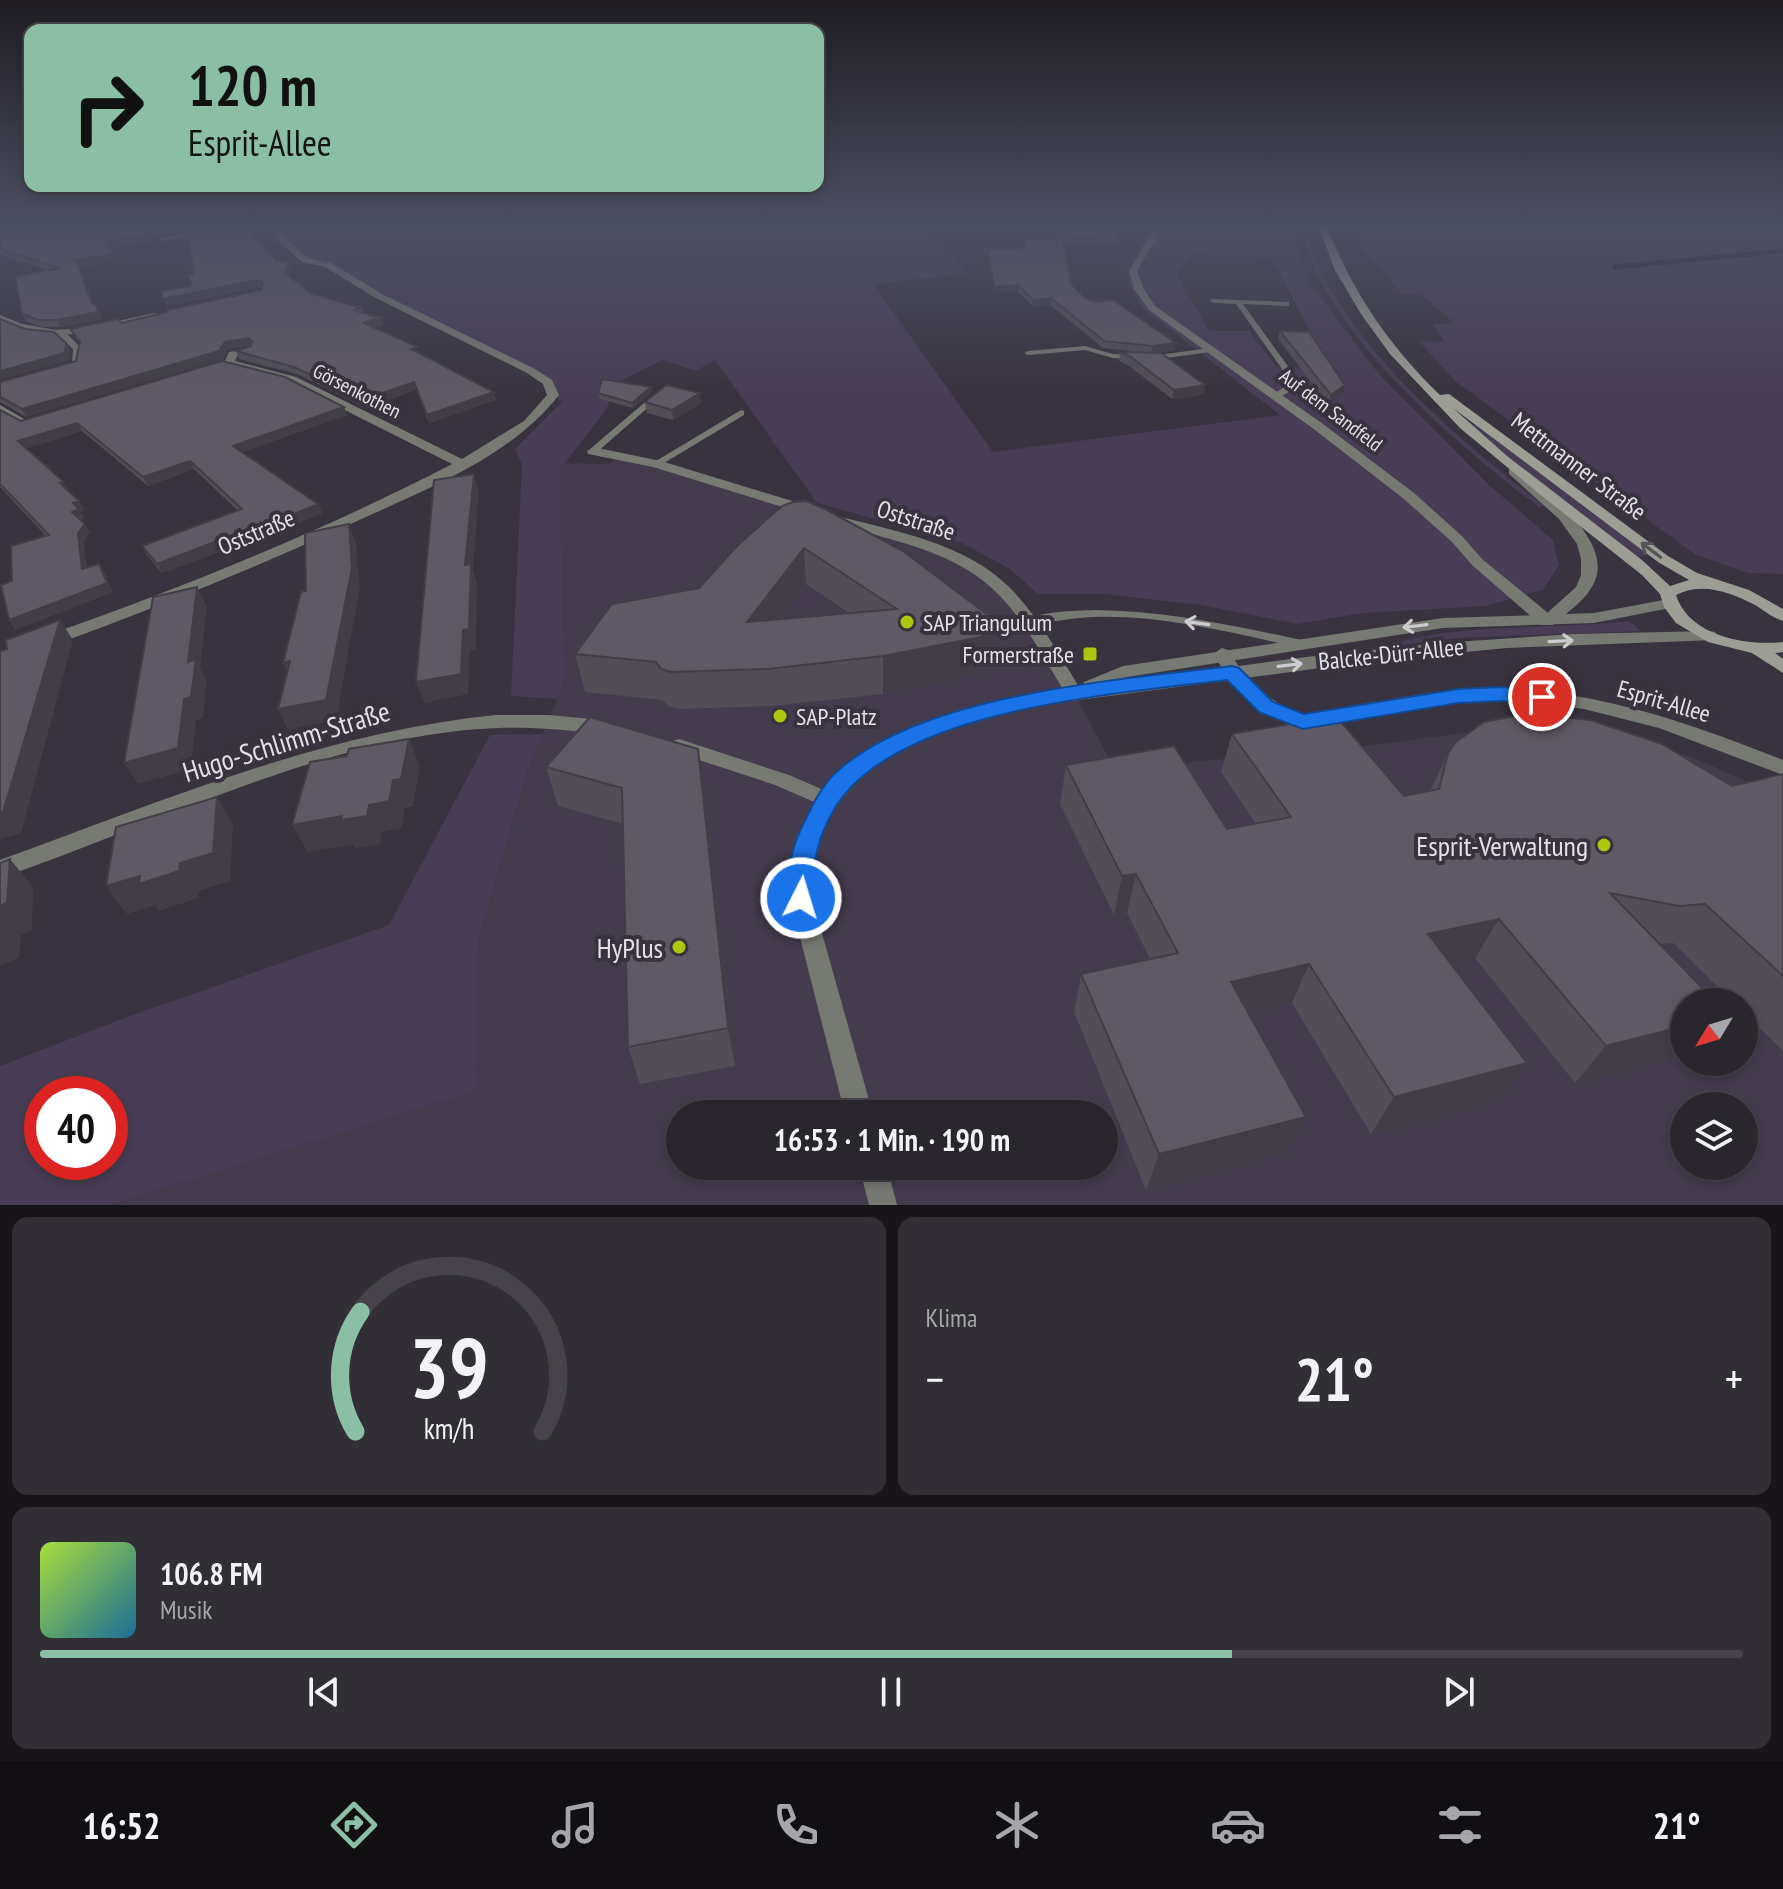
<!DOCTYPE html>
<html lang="de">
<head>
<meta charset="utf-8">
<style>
  :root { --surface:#2a262e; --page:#322e36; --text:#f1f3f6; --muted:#a5a5aa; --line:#46434a; --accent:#8abfa5 }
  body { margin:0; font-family:"PT Sans Narrow",sans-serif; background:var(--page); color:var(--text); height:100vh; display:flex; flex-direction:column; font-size:30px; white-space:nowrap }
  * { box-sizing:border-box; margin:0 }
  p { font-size:26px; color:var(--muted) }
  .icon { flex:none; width:44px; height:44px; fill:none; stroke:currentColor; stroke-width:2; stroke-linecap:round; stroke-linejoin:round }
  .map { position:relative; height:1205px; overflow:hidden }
  .sheet { display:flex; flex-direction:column; gap:12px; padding:12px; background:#171519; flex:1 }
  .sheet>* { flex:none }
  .banner { position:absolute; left:24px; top:24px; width:800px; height:168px; border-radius:16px; box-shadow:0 4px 12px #0003,0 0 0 2px var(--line); background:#8abfa5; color:#111; overflow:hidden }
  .needle { width:52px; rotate:232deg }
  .fabs { position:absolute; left:1670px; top:988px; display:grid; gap:16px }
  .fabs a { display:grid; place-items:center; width:88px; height:88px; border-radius:50%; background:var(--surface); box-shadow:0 4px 12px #0003,0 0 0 2px var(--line); font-size:40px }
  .speed { position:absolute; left:24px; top:1076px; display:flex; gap:16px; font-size:40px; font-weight:700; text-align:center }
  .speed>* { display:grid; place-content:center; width:104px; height:104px; border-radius:50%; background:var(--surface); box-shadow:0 4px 12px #0003,0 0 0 2px var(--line); line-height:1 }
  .speed .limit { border:12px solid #d22; background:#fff; color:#111 }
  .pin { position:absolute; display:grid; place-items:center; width:68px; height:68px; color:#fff; margin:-34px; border:4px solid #fff; border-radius:50%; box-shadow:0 2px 8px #0007 }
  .me { position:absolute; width:88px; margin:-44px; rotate:5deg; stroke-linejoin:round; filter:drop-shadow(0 0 6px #0008) }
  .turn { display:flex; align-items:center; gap:28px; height:168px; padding:0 32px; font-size:36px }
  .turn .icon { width:104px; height:104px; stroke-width:2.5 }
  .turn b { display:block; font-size:56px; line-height:68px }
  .big { font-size:60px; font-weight:600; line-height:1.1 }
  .sheet .card { flex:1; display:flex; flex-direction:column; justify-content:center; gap:12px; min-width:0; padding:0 28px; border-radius:16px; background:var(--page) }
  .sheet .dial { align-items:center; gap:0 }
  .dial svg { height:208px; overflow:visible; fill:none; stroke:var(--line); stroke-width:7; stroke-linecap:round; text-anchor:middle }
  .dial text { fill:var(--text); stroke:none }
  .song { display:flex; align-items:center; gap:24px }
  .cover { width:96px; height:96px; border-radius:12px; background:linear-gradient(135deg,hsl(80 70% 55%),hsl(200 70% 35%)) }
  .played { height:8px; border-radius:4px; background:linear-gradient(90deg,var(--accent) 70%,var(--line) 70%) }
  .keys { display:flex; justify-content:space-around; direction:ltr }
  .heat { display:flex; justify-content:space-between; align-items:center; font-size:44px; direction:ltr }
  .sheet .tiles { flex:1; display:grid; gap:12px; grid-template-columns:1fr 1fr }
  .card:last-child { grid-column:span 2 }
  .trip { position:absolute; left:666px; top:1100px; width:452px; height:80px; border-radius:40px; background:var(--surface); box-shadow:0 4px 12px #0003,0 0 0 2px var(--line); font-weight:600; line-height:80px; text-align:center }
  .tab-bar { display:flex; height:128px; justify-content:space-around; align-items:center; background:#110f12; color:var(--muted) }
  .tab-bar .icon { width:56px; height:56px }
  .tab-bar .current { color:var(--accent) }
  .tab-bar b { font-size:36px; color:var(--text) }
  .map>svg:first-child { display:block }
  .built { fill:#443b4d; fill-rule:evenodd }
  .green { fill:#483d55; fill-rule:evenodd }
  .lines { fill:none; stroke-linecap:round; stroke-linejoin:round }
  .stream { stroke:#22172d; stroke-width:5 }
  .service { fill:#777973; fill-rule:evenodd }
  .minor { fill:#777973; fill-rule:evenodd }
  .tertiary { fill:#777973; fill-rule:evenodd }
  .secondary { fill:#9c9e95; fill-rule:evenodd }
  .wall { fill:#524d57; fill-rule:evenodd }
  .shaded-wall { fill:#423e47 }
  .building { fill:#5f5965; stroke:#423e47; stroke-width:2; fill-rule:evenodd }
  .oneway { stroke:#565358 }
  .oneway2 { stroke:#cdcbd0 }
  .route { fill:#1a73e8; stroke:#114b97; stroke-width:2 }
  .poi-dot { fill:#adc60d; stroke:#38333e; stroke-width:3 }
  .labels { text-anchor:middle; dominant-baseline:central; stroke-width:8; stroke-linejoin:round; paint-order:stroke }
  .far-street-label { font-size:20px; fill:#e3e0e7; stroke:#38333e }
  .street-label { font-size:24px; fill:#e3e0e7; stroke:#38333e }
  .poi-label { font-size:24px; fill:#e3e0e7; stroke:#38333e; text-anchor:start }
  .near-street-label { font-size:28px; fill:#e3e0e7; stroke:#38333e }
  .near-poi-label { font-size:28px; fill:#e3e0e7; stroke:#38333e; text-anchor:end }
</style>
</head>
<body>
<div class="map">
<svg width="1783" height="1205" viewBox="0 0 1783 1205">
  <rect width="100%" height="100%" fill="#38333e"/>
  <path class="built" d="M620 456 944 554 993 580 1074 693 1115 769 1358 747 1525 725 1627 737 1696 759 1783 797V1205H111L476 1091 478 941 528 770 565 679 560 469 565 463 609 464ZM1684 1002H1744V1062H1684ZM1684 1106H1744V1166H1684ZM680 1114H1104V1166H680Z"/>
  <path class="green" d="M275 225H912L945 246 968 274 873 284 993 452 1280 415 1144 309 1131 290 1126 272 1154 225H1294L1301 261 1311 284 1377 372 1490 486 1553 540 1559 565 1543 590 1486 606 1364 613 1297 624 1201 605 1103 594H1038L1010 569 962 543 817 503 715 360 696 371 662 360 600 392 610 399 607 409 560 469 565 679 557 699 511 696 522 464 515 449 562 402 553 395 548 382 379 296 328 265 305 260 292 251ZM1193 254 1272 258 1313 337 1334 368 1277 367 1249 331H1209L1177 274Z
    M1301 225H1305C1332 337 1457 437 1544 506L1539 507C1458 446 1319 329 1301 225Z
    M1360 225H1783V574L1748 573 1696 555 1456 382 1419 341 1445 342 1432 324 1454 323 1422 295 1402 294 1362 248Z
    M1468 422 1484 430 1649 555 1638 557C1579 515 1521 471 1468 422Z
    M1629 621 1641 631 1456 638 1402 645 1399 642C1474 622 1553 630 1629 621Z
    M543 734 528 770 478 941 476 1091 111 1205H0V1066L119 1020 389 925 490 735ZM42 1094H110V1162H42Z"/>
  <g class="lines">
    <path class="stream" d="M1615 267 1783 251"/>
    <path class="service" d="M1081 225H1115L1161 230 1158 232Z
      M201 231 203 234 163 241 160 239Z
      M1211 299 1289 302V306H1286L1243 304 1295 376V388L1279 398H1273V394L1288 385 1287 376 1236 304 1214 303 1210 301Z
      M58 331H64L81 348 79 366 65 369 61 367 72 363 73 349 58 335Z
      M1085 346 1113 354 1151 356 1210 348 1214 350 1210 352 1151 360 1113 358 1085 350 1028 355 1024 353 1028 351Z
      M657 392 661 395 660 397 596 453H590V449Z
      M0 405 26 420 34 417 39 420C23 430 14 420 0 412Z
      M741 410 744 411V415L659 466H653L651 464Z
      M1095 610C1165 611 1233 625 1301 640L1307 644 1301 648C1233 633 1164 615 1094 617 1071 618 1049 622 1027 626L1021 622C1038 611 1074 611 1095 610Z"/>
    <path class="minor" d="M271 225H279L286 239 308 258 331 263 382 294 535 369 552 380 559 395C512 455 434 486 366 517 265 564 162 605 57 644H45L43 640 45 636C184 587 321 532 452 464L289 382 248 373 225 365 224 363 229 352 252 348V352L237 356 235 361 296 377 462 459 524 421 547 395 543 384 527 373 376 298 325 267 302 262 279 242Z
      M1156 225H1164L1137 271 1144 289 1155 306 1323 424 1414 493 1462 536 1482 559 1553 617 1555 621 1553 625H1541L1472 565 1452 542 1404 499 1315 430 1149 310 1134 289 1129 271Z
      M154 313 157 314V318C105 331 51 346 0 322V315L22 324 56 330 96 326Z
      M593 447 661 461 812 507 814 510 812 513H802L653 467 588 454 587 451Z
      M837 516C895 531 964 543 1008 586 1039 616 1060 657 1083 693L1080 697H1068C1046 663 1028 625 999 595 956 550 889 540 832 523L830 520 832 517Z
      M1222 648 1228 650C1247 681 1269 703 1304 715 1356 708 1409 693 1462 690 1574 682 1680 719 1783 760V775L1659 728 1584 709 1543 703 1501 700 1459 702 1303 728 1270 716 1249 701 1231 682 1213 654Z
      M496 715H549L602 720 609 722 611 727 609 732 602 734C567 730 534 727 499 728 334 733 156 825 0 878V860C162 801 324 732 496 715Z
      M679 739 789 775 835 795 838 800 835 805 828 808 775 785 672 751 669 746 672 741Z"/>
    <path class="tertiary" d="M1514 467 1519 468C1545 491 1612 539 1595 581 1589 595 1577 605 1566 614L1594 613 1669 599 1675 601 1677 604 1675 607 1594 623 1443 628 1127 677 1113 683 1306 657 1440 643 1574 634 1709 631 1715 632 1717 636 1715 640 1507 648 1373 661 1056 703 980 719 911 744 853 781 833 807 822 832 815 864 812 898 873 1114H845L790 898C794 851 805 804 840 769 850 760 864 753 877 747 940 711 1011 697 1082 687L1084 682 1123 666 1443 618 1545 615 1576 587 1581 575V559L1577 544 1559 519 1509 474V468Z
      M859 1166H887L897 1205H869Z"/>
    <path class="secondary" d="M1318 225H1326C1353 292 1388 345 1440 395L1449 394 1668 556 1697 573 1749 590 1783 609V621C1773 618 1765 611 1755 605 1732 593 1702 581 1676 595 1689 636 1745 646 1783 642V652L1775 653 1783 659V673L1752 653 1708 642 1676 623 1664 607 1660 594 1642 575 1537 492 1460 428 1390 354 1361 314 1335 270ZM1453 408 1658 562 1689 580 1670 586 1642 560 1507 456Z"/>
  </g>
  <path class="wall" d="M0 225H219L161 235 139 228 138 230 149 235 152 241 110 248 116 260 79 267 93 303 99 310 102 319 61 327H42L26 321 22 314 49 270 0 255Z
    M1065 225 1116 240 1115 245 1064 243 1071 284 1085 298 1174 350 1152 353 1204 394 1172 399 1129 366 1119 361 1120 352 1149 353 1103 348 1050 305 1033 306 1017 291 994 293 988 256V250L1024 248 1059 239Z
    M289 261 292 268 289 275 310 293 362 308 363 313 384 325 375 328 420 354 494 392 496 400 429 423 416 390 366 408 297 374 239 359 236 351 251 346V345L228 349 223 359 26 417 0 402V382L76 361 80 343 74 336 70 329 121 323 262 290V288L258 287 167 306 192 286 277 262Z
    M1280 331 1343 393 1328 404 1278 339Z
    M651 387 652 392 633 408 600 399 598 393Z
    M645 402 701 403 673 420 647 413Z
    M344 407 347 415 242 452 318 504 322 513 253 542 251 540 162 573 147 555 142 546 238 511 194 469 148 486 82 431 26 448 69 490 68 491 85 510 80 512 84 518 80 520 85 524 90 533 83 542 87 568 105 573 112 592 15 630 9 620 12 581 46 536 0 487V410L21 421Z
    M782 506 991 665 979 674 883 694 772 706 678 709 668 706 663 700 585 692 575 654 699 588ZM806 584 849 613 780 619Z
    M1232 734 1404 796 1430 791 1448 753 1732 786 1783 774V1051L1744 1013V1002H1733L1673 943 1660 944 1684 1002V1055L1575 1083 1475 958 1451 963 1499 1101 1371 1134 1292 1003 1248 1013 1287 1153 1146 1190 1074 1012 1081 974 1150 959 1127 913 1114 915 1060 804 1066 765 1227 829 1256 824 1221 772Z
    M698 749 704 787 735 1066 640 1084 628 1047 623 824 558 806 546 767Z"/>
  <path class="shaded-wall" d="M180 225H219L161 235 159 229Z
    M149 235 152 241 109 248 106 242Z
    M113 254 116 260 79 267 95 311 76 260Z
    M289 261 292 268 288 279 285 272Z
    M256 280 258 287 167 306 163 299Z
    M1018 285 1017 291 994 293V287Z
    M1051 298 1050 305 1033 306V300Z
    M95 303 102 319 61 327 57 320Z
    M381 318 384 325 366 330 364 323Z
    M248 338 251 345 228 349 223 359 26 417 22 409 225 342Z
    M66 343 70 350 69 361 0 380V371Z
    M1176 343 1174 350 1151 353 1152 346Z
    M414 382 416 390 366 408 363 400Z
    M1205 385 1204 394 1172 399 1174 390Z
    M1345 385 1343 393 1328 404 1331 395Z
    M651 387 652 392 633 408 632 403Z
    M494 392 496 400 429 423 427 415Z
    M700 393 701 403 673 420 672 410Z
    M344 407 347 415 236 454 233 446Z
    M77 423 82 431 23 449 18 441Z
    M190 461 194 469 148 486 143 477Z
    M474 474 479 492 473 569 477 584 476 649 470 650 468 694 424 703 416 682 465 565Z
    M79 501 85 510 80 512 84 518 77 521 72 512 73 503Z
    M318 504 322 513 253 542 249 533Z
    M85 524 90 533 83 542 88 578 82 569 78 533Z
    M349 524 356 543 360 587 336 720 288 730 278 709Z
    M246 530 251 540 162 573 157 564Z
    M804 548 806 584 751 659 747 622Z
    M99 564 105 573 112 592 15 630 9 620Z
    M197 587 207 607 200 668 207 680 203 718 196 720 191 769 138 784 124 763 188 662Z
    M60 620 73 640 21 833 0 839V813Z
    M994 628 991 665 979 674 883 694V656Z
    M290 661 293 683 283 663Z
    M409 739 420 766 413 806 405 808 402 828 382 832 380 844 355 848 353 844 308 852 292 825 342 816 369 805 393 780Z
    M698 749 704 787 735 1066 728 1028Z
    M217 797 233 825 230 881 199 891 198 898 159 911 155 905 127 914 106 886 180 863Z
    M10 859 33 887 32 931 21 935 19 958 0 966V906Z
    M1136 874 1127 913 1114 915 1122 876Z
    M1499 919 1475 958 1407 973 1428 934Z
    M1309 964 1292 1003 1217 1020 1231 982Z
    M1684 1026V1055L1575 1083 1606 1046Z
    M1527 1063 1499 1101 1371 1134 1394 1097Z
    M1306 1117 1287 1153 1146 1190 1159 1154Z"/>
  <path class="building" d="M0 225H134L133 227 149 235 106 242 113 254 76 260 92 304 95 303 98 312 57 320H38L22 314 15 277 60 268 0 249Z
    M148 225H180L159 229Z
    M233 225H244L277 262 289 261 285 272 310 293 362 308 353 310 381 318 364 323 418 347 411 349 494 392 427 415 414 382 363 400 294 367 236 351 251 346 252 341 248 338 225 342 219 351 22 409 0 397V382L76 361 80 341 70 329 118 319 121 323 168 312 167 310 262 290V282L256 280 163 299 161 291 192 286 188 275 194 274 187 233Z
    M1065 225H1113L1116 240 1059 237Z
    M1025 237 1063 239 1071 284 1085 298 1094 302 1113 300 1176 343 1152 346 1104 341 1051 298 1033 300 1018 285 994 287 988 250 1024 248Z
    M0 319 25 329 54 332 66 343 65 353 0 371Z
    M1280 331 1309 332 1345 385 1331 395Z
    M1120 352 1161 353 1205 385 1174 390 1131 357Z
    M222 361 285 377 344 407 233 446 318 504 249 533 246 530 157 564 142 546 242 509 190 461 143 477 77 423 18 441 64 482 60 483 79 501 73 503 79 509 72 512 85 524 78 533 82 569 99 564 107 583 9 620 1 585 12 581 11 546 49 535 0 484V410L21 421Z
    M602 379 651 387 632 403 598 393Z
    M666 385 700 393 672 410 645 402Z
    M474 474 465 565 471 564 469 629 463 630 461 674 416 682 434 480Z
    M806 501 825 509 903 551 989 616 994 628 981 637 883 656 768 669 671 672 661 669 656 662 575 654 612 604 699 588 737 546 782 506 793 502ZM804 548 897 609 747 622Z
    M349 524 352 568 326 700 278 709 290 661 283 663 301 592 306 591 305 533Z
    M197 587 188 662 196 659 191 697 184 699 178 748 124 763 153 597Z
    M60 620 3 812 0 813V651L7 649 6 640Z
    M1525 714 1590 720 1662 744 1732 786 1783 774V976L1705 904 1679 906 1610 893 1716 1002H1684V1026L1606 1046 1499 919 1428 934 1527 1063 1394 1097 1309 964 1231 982 1306 1117 1159 1154 1081 974 1178 953 1136 874 1122 876 1066 765 1174 746 1227 829 1291 817 1232 734 1336 716 1404 796 1439 789 1448 753 1456 742 1484 722Z
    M590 717 698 749 728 1028 628 1047 622 788 546 767Z
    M409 739 401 779 393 780 389 801 369 805 367 816 341 820 342 816 292 825 310 762 347 756 349 749Z
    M217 797 213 853 180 863 179 871 139 884 140 876 106 886 116 827Z
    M10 859 7 903 0 906V863Z"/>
  <defs><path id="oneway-shaft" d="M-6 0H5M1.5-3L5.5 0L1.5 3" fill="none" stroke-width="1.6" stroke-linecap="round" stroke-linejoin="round" transform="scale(2)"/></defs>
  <use class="oneway" href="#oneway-shaft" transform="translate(1651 550) rotate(-143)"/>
  <g class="oneway2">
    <use href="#oneway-shaft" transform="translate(1197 623) rotate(-172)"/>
    <use href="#oneway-shaft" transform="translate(1415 626) rotate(173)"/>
    <use href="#oneway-shaft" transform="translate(1561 641) rotate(-3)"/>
    <use href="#oneway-shaft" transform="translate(1290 665) rotate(-7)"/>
  </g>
  <linearGradient id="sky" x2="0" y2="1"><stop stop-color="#1f1c22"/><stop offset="0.57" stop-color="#4d5063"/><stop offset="1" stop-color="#4d5063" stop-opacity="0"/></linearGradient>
  <rect width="1783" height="394" fill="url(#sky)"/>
  <path class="route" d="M1232 666 1239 668 1273 702 1304 714 1458 689 1501 687 1542 690 1552 697 1542 704 1501 701 1458 703 1303 729 1259 712 1227 680C1119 694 892 708 833 811 824 827 817 846 815 863 813 878 816 892 810 905L801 909 792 905C782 885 792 848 801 829 811 808 822 783 841 768 930 693 1118 680 1232 666Z"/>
  <g class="poi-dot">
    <circle cx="907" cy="622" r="8"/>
    <rect x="1082" y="646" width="16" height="16" rx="4"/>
    <circle cx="780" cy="716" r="8"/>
    <circle cx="1604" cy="845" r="8"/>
    <circle cx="679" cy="947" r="8"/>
  </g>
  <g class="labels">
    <g class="far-street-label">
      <text transform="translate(357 391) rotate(27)">Görsenkothen</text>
      <text transform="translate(1331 410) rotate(37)">Auf dem Sandfeld</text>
    </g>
    <g class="street-label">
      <text transform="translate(1579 466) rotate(37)">Mettmanner Straße</text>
      <text transform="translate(916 520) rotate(18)">Oststraße</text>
      <text transform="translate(256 532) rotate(-23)">Oststraße</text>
      <text transform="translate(1391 654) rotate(-6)">Balcke-Dürr-Allee</text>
      <text transform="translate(1664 701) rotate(16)">Esprit-Allee</text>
    </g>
    <g class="poi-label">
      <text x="923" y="622">SAP Triangulum</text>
      <text x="1074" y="654" text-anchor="end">Formerstraße</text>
      <text x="796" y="716">SAP-Platz</text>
    </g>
    <g class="near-street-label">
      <text transform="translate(286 741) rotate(-17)">Hugo-Schlimm-Straße</text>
    </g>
    <g class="near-poi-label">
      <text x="1588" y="845">Esprit-Verwaltung</text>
      <text x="663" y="947">HyPlus</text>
    </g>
  </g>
</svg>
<div class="fabs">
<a><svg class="needle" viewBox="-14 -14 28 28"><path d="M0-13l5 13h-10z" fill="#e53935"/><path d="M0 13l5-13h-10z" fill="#a5a5aa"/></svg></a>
<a><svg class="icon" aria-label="layers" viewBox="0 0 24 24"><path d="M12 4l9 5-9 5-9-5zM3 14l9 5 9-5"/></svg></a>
</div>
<div class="speed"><div class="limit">40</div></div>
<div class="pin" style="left:1542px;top:697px;background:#d93025"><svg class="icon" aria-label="arrive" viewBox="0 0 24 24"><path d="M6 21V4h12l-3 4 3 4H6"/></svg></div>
<svg class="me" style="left:801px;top:898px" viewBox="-20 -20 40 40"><circle r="17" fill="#1a73e8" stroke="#fff" stroke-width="3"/><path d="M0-11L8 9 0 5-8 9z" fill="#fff"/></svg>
<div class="trip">16:53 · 1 Min. · 190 m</div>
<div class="banner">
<div class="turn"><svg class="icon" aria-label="right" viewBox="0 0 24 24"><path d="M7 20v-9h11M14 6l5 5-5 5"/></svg><div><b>120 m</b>Esprit-Allee</div></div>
</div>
</div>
<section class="sheet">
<div class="tiles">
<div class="card dial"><svg viewBox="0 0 100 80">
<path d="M14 69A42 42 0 1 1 86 69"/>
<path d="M14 69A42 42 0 0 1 16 23" stroke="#8abfa5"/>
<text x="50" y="56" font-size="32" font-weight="700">39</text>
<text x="50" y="72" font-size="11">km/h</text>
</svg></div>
<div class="card"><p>Klima</p>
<div class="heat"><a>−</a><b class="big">21°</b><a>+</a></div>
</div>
<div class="card">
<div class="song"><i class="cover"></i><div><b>106.8 FM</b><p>Musik</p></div></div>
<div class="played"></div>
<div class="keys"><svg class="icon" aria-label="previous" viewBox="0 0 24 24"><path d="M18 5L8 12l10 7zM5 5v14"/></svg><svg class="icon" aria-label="pause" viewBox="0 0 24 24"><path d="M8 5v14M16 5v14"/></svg><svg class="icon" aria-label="next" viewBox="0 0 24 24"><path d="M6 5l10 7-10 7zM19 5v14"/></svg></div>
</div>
</div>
</section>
<nav class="tab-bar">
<b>16:52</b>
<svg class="icon current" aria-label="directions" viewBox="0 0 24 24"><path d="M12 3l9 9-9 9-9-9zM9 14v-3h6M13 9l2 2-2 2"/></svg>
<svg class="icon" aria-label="music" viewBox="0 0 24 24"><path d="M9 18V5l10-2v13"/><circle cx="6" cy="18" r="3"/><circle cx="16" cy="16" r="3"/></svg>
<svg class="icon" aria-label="phone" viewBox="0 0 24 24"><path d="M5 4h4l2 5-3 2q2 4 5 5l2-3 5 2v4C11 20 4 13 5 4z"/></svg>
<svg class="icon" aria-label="climate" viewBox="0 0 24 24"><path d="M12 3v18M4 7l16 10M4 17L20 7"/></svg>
<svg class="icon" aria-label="car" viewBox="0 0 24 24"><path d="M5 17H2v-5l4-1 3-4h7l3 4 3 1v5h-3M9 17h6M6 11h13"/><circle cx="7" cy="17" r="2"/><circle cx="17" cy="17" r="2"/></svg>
<svg class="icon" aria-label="filters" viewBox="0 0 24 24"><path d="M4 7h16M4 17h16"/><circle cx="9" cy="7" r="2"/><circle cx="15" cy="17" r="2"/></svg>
<b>21°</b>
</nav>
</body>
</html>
